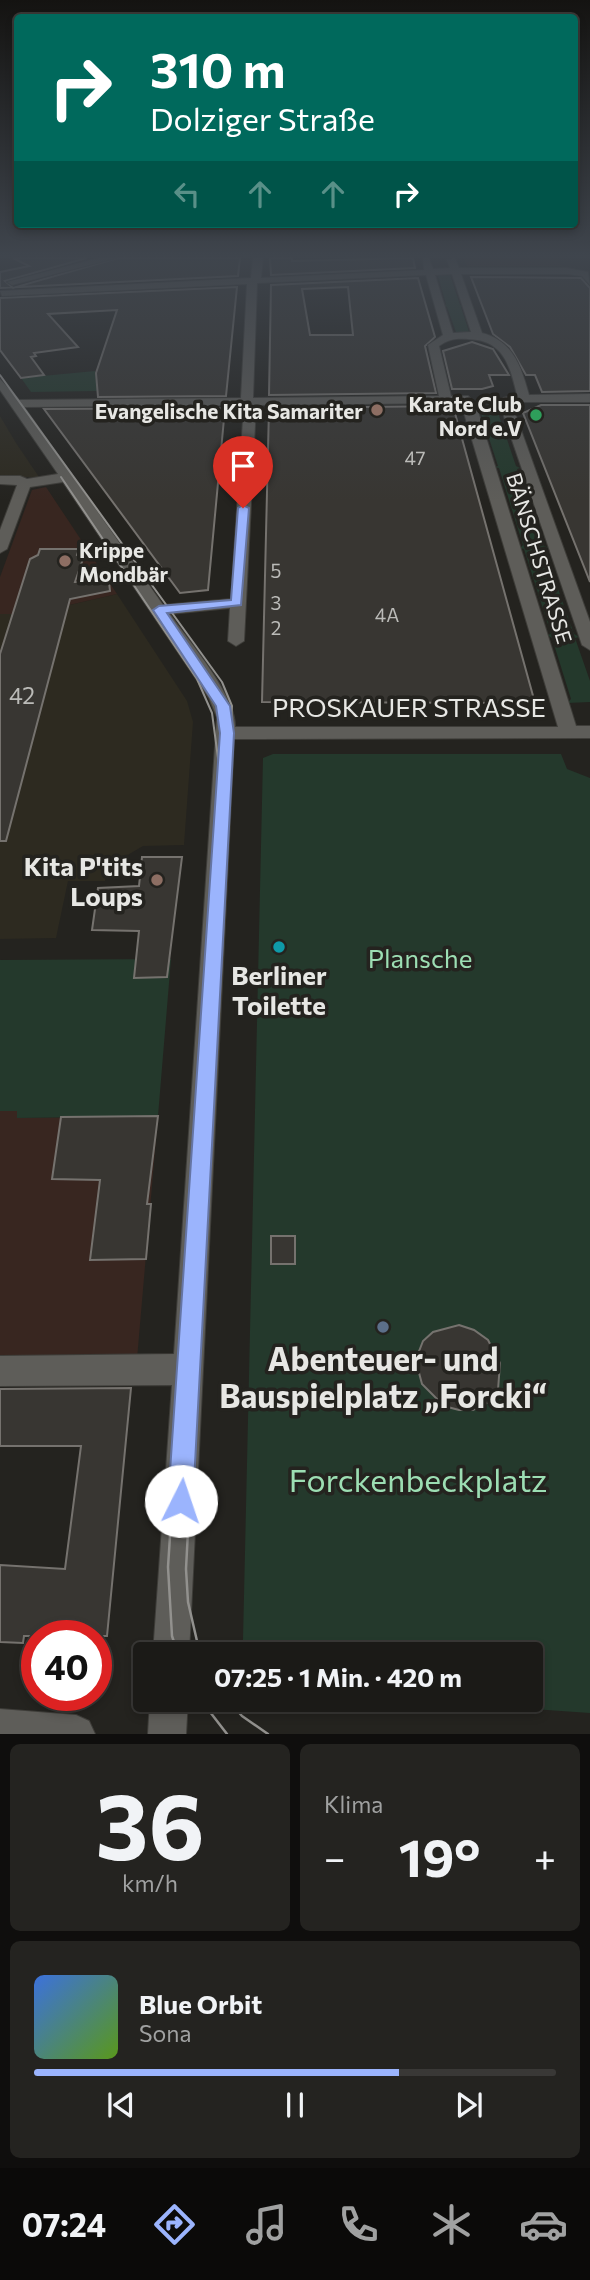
<!DOCTYPE html>
<html lang="de">
<head>
<meta charset="utf-8">
<style>
  :root { --surface:#1b1a17; --page:#242320; --text:#f1f3f6; --muted:#a0a1a1; --line:#393836; --accent:#9bb4fd }
  body { margin:0; font-family:Commissioner,sans-serif; background:var(--page); color:var(--text); height:100vh; display:flex; flex-direction:column; font-size:26px; white-space:nowrap }
  * { box-sizing:border-box; margin:0 }
  p { font-size:23px; color:var(--muted) }
  .icon { flex:none; width:38px; height:38px; fill:none; stroke:currentColor; stroke-width:2; stroke-linecap:round; stroke-linejoin:round }
  .map { position:relative; height:1734px; overflow:hidden }
  .drawer { display:flex; flex-direction:column; gap:10px; padding:10px; background:#0f0e0d; flex:1 }
  .drawer>* { flex:none }
  .top-card { position:absolute; left:14px; top:14px; width:564px; height:214px; border-radius:7px; box-shadow:0 4px 10px #0003,0 0 0 2px var(--line); background:#00695c; color:#fff; overflow:hidden }
  .speed { position:absolute; left:21px; top:1620px; display:flex; gap:14px; font-size:35px; font-weight:700; text-align:center }
  .speed>* { display:grid; place-content:center; width:91px; height:91px; border-radius:50%; background:var(--surface); box-shadow:0 4px 10px #0003,0 0 0 2px var(--line); line-height:1 }
  .speed .limit { border:10px solid #d22; background:#fff; color:#111 }
  .pin { position:absolute; display:grid; place-items:center; width:60px; height:60px; color:#fff; margin:-72px -30px; border-radius:50% 50% 50% 0; rotate:-45deg; box-shadow:0 0 7px #0007 }
  .pin .icon { rotate:45deg }
  .me { position:absolute; width:77px; margin:-38px; rotate:4deg; stroke-linejoin:round; filter:drop-shadow(0 0 5px #0008) }
  .turn { display:flex; align-items:center; gap:24px; height:147px; padding:0 21px; font-size:32px }
  .turn .icon { width:91px; height:91px; stroke-width:2.5 }
  .turn b { display:block; font-size:49px; line-height:60px }
  .lanes { display:flex; align-items:center; height:66px; padding:0 21px; background:#0003; justify-content:center; gap:35px; direction:ltr }
  .lanes .off { opacity:.35 }
  .big { font-size:52px; font-weight:700; line-height:1.1 }
  .drawer .tile { flex:1; display:flex; flex-direction:column; justify-content:center; gap:10px; min-width:0; padding:0 24px; border-radius:10px; background:var(--page) }
  .drawer .dial { align-items:center; gap:0 }
  .dial b { font-size:91px; line-height:1 }
  .song { display:flex; align-items:center; gap:21px }
  .cover { width:84px; height:84px; border-radius:10px; background:linear-gradient(135deg,hsl(220 70% 55%),hsl(90 70% 35%)) }
  .played { height:7px; border-radius:4px; background:linear-gradient(90deg,var(--accent) 70%,var(--line) 70%) }
  .keys { display:flex; justify-content:space-around; direction:ltr }
  .heat { display:flex; justify-content:space-between; align-items:center; font-size:38px; direction:ltr }
  .drawer .tiles { flex:1; display:grid; gap:10px; grid-template-columns:1fr 1fr }
  .tile:last-child { grid-column:span 2 }
  .trip { position:absolute; left:133px; top:1642px; width:410px; height:70px; border-radius:7px; background:var(--surface); box-shadow:0 4px 10px #0003,0 0 0 2px var(--line); font-weight:700; line-height:70px; text-align:center }
  .menu { display:flex; height:112px; justify-content:space-around; align-items:center; background:#0b0a09; color:var(--muted) }
  .menu .icon { width:49px; height:49px }
  .menu .active { color:var(--accent) }
  .menu b { font-size:32px; color:var(--text) }
  .map>svg:first-child { display:block }
  .built { fill:#2d2a20 }
  .industrial { fill:#382620 }
  .green { fill:#24392c }
  .building { fill:#383632; stroke:#75726e; stroke-width:2; fill-rule:evenodd }
  .lines { fill:none; stroke-linecap:round; stroke-linejoin:round }
  .minor-casing { stroke:#3e3d39; stroke-width:2 }
  .minor { fill:#5e5d59; fill-rule:evenodd }
  .tram-far1 { stroke:#92918e; stroke-width:2 }
  .tram { stroke:#92918e; stroke-width:2.5 }
  .route { fill:#9bb4fd; stroke:#6575a4; stroke-width:2 }
  .education-dot { fill:#8d6e63; stroke:#24231f; stroke-width:2.5 }
  .leisure-dot { fill:#2e9e5b; stroke:#24231f; stroke-width:2.5 }
  .culture-dot { fill:#0f9aa8; stroke:#24231f; stroke-width:2.5 }
  .service-dot { fill:#5c6f8a; stroke:#24231f; stroke-width:2.5 }
  .labels { text-anchor:middle; dominant-baseline:central; stroke-width:7; stroke-linejoin:round; paint-order:stroke }
  .far-number-label { font-size:19px; fill:#bbbbb8 }
  .far-poi-label { font-size:21px; font-weight:bold; fill:#e7e7e4; stroke:#24231f; text-anchor:end }
  .far-street-label { font-size:21px; fill:#e7e7e4; stroke:#24231f }
  .number-label { font-size:23px; fill:#bbbbb8 }
  .street-label { font-size:26px; fill:#e7e7e4; stroke:#24231f }
  .poi-label { font-size:26px; font-weight:bold; fill:#e7e7e4; stroke:#24231f; text-anchor:end }
  .park-label { font-size:26px; fill:#9cdeb3; stroke:#24231f }
  .near-poi-label { font-size:32px; font-weight:bold; fill:#e7e7e4; stroke:#24231f }
  .near-park-label { font-size:32px; fill:#9cdeb3; stroke:#24231f }
</style>
</head>
<body>
<div class="map">
<svg width="590" height="1734" viewBox="0 0 590 1734">
  <rect width="100%" height="100%" fill="#24231f"/>
  <path class="built" d="M0 416 16 443 39 477H0Z
    M117 594 187 701 193 722 184 845 143 846 107 867 105 881H68L56 938 0 939V614H30Z"/>
  <path class="industrial" d="M464 258H557L561 266H467Z
    M46 487 117 594 30 614H0V577L32 490Z
    M0 1111H18L17 1118 158 1116 137 1359 0 1362Z"/>
  <path class="green" d="M450 275 460 305 464 306 461 307 469 332H456L447 307 444 306 446 304 438 276Z
    M95 371 97 391 31 392 21 378Z
    M479 407H496L516 466 520 468 517 469 543 545 548 548 544 549 574 634 579 637 575 638 590 681V702L567 703 571 699 552 638 547 635 551 634 524 549 520 548 523 545 499 468 494 467 498 466Z
    M273 754H561L567 769 590 778V1713L389 1699H530V1654H255L243 1640 263 758Z
    M171 959 158 1116 17 1118V1111H0V960Z"/>
  <path class="building" d="M13 258H87L5 281 13 288 118 258H240L238 276 0 288V272L29 266Z
    M270 258H292V261L413 258 415 268 271 275Z
    M471 277 581 278 590 288V391L542 392 535 375H526L510 347 493 334Z
    M418 278 435 337 425 346 436 393 269 395 271 285ZM348 287 353 335H310L302 289Z
    M237 287 226 396 98 397 96 373 117 310 48 314 78 347 34 353 36 356 31 357 44 375 21 378 0 350V298Z
    M472 342 493 349 509 375H489L493 386 482 389H452L443 351Z
    M541 405H590V582L523 413Z
    M453 406 535 703 262 702 269 408Z
    M225 408 208 590 180 593 44 409Z
    M40 549H79L77 555 83 559 75 582H109L110 591 70 599 6 841H0V654L30 559 38 555Z
    M142 857H182L167 977 134 978 139 931 92 930 98 888 139 886Z
    M158 1116 147 1204H151L146 1259 90 1260 100 1180 52 1179 61 1117Z
    M271 1236H295V1264H271Z
    M459 1325 474 1330 488 1340 500 1363 498 1390 487 1403 473 1410H459L444 1406 422 1384 418 1369V1354L423 1341 433 1332Z
    M131 1388 107 1636H24L23 1643 0 1642V1565L65 1569 81 1446H0V1389Z"/>
  <g class="lines">
    <g class="minor-casing">
      <path id="minor" d="M99 258H116L12 285 7 282Z
        M253 258H263L261 278 424 270 423 258H429L433 269 450 268 447 260 455 258 459 268H567L588 272 590 285 582 276 567 274H461L482 333C513 341 521 366 529 395L590 394V402H511L590 622V650L582 645 498 399 517 395C511 370 505 344 477 340 463 338 451 337 439 346L451 396H468L476 405 576 726H590V738L234 739 189 1654H153L172 1385 0 1386V1356L174 1354 217 717 209 698 63 482 30 487 7 549 0 553V530L17 485 0 484V476H20L27 479 58 474 0 390V379L19 400 241 398 247 284 2 296 0 291 251 278ZM452 274 471 332 453 333 435 275ZM426 275 443 335 428 345 439 396 253 398 257 283ZM461 403 558 727H235C236 695 188 641 170 614L230 608 228 641 236 646 244 641 256 405ZM244 405 231 599 163 605 24 407Z
        M150 1699H188L186 1734H148Z
        M0 1709 76 1715 89 1721 95 1734H0Z"/>
    </g>
    <use href="#minor" class="minor"/>
    <path class="tram-far1" d="M0 375 222 682 232 706 216 999
      M61 477 197 679 212 713 220 773 205 999"/>
    <path class="tram" d="M178 1654 172 1636 168 1567 205 997
      M200 1654 188 1602 186 1569 216 997
      M200 1699 227 1734
      M227 1699 242 1716 268 1734"/>
  </g>
  <linearGradient id="sky" x2="0" y2="1"><stop stop-color="#141311"/><stop offset="0.51" stop-color="#3f454d"/><stop offset="1" stop-color="#3f454d" stop-opacity="0"/></linearGradient>
  <rect width="590" height="501" fill="url(#sky)"/>
  <path class="route" d="M243 505 249 508 241 605 167 613 230 706 234 733 193 1501 190 1510 181 1513 172 1510 168 1501 220 733 216 706 153 610 159 606 231 600 238 508Z"/>
  <g class="education-dot">
    <circle cx="377" cy="410" r="7"/>
    <circle cx="65" cy="561" r="7"/>
    <circle cx="157" cy="880" r="7"/>
  </g>
  <circle class="leisure-dot" cx="536" cy="415" r="7"/>
  <circle class="culture-dot" cx="279" cy="947" r="7"/>
  <circle class="service-dot" cx="383" cy="1327" r="7"/>
  <g class="labels">
    <g class="far-number-label">
      <text x="415" y="457">47</text>
      <text x="276" y="570">5</text>
      <text x="276" y="602">3</text>
      <text x="387" y="614">4A</text>
      <text x="276" y="627">2</text>
    </g>
    <g class="far-poi-label">
      <text x="522" y="403">Karate Club<tspan x="522" dy="24">Nord e.V</tspan></text>
      <text x="363" y="410">Evangelische Kita Samariter</text>
      <text x="79" y="549" text-anchor="start">Krippe<tspan x="79" dy="24">Mondbär</tspan></text>
    </g>
    <g class="far-street-label">
      <text transform="translate(540 558) rotate(73)">BÄNSCHSTRASSE</text>
    </g>
    <g class="number-label">
      <text x="22" y="695">42</text>
    </g>
    <g class="street-label">
      <text x="409" y="706">PROSKAUER STRASSE</text>
    </g>
    <g class="poi-label">
      <text x="143" y="865">Kita P'tits<tspan x="143" dy="30">Loups</tspan></text>
      <text x="279" y="974" text-anchor="middle">Berliner<tspan x="279" dy="30">Toilette</tspan></text>
    </g>
    <g class="park-label">
      <text x="420" y="957">Plansche</text>
    </g>
    <g class="near-poi-label">
      <text x="383" y="1358">Abenteuer- und<tspan x="383" dy="37">Bauspielplatz „Forcki“</tspan></text>
    </g>
    <g class="near-park-label">
      <text x="418" y="1479">Forckenbeckplatz</text>
    </g>
  </g>
</svg>
<div class="speed"><div class="limit">40</div></div>
<div class="pin" style="left:243px;top:508px;background:#d93025"><svg class="icon" aria-label="arrive" viewBox="0 0 24 24"><path d="M6 21V4h12l-3 4 3 4H6"/></svg></div>
<svg class="me" style="left:181px;top:1501px" viewBox="-20 -20 40 40"><circle r="19" fill="#fff"/><path d="M0-13L10 11 0 6-10 11z" fill="#9bb4fd"/></svg>
<div class="trip">07:25 · 1 Min. · 420 m</div>
<div class="top-card">
<div class="turn"><svg class="icon" aria-label="right" viewBox="0 0 24 24"><path d="M7 20v-9h11M14 6l5 5-5 5"/></svg><div><b>310 m</b>Dolziger Straße</div></div>
<div class="lanes"><svg class="icon off" aria-label="left" viewBox="0 0 24 24"><path d="M17 20v-9H6M10 6l-5 5 5 5"/></svg><svg class="icon off" aria-label="ahead" viewBox="0 0 24 24"><path d="M12 20V5M6 11l6-6 6 6"/></svg><svg class="icon off" aria-label="ahead" viewBox="0 0 24 24"><path d="M12 20V5M6 11l6-6 6 6"/></svg><svg class="icon" aria-label="right" viewBox="0 0 24 24"><path d="M7 20v-9h11M14 6l5 5-5 5"/></svg></div>
</div>
</div>
<section class="drawer">
<div class="tiles">
<div class="tile dial"><b>36</b><p>km/h</p></div>
<div class="tile"><p>Klima</p>
<div class="heat"><a>−</a><b class="big">19°</b><a>+</a></div>
</div>
<div class="tile">
<div class="song"><i class="cover"></i><div><b>Blue Orbit</b><p>Sona</p></div></div>
<div class="played"></div>
<div class="keys"><svg class="icon" aria-label="previous" viewBox="0 0 24 24"><path d="M18 5L8 12l10 7zM5 5v14"/></svg><svg class="icon" aria-label="pause" viewBox="0 0 24 24"><path d="M8 5v14M16 5v14"/></svg><svg class="icon" aria-label="next" viewBox="0 0 24 24"><path d="M6 5l10 7-10 7zM19 5v14"/></svg></div>
</div>
</div>
</section>
<nav class="menu">
<b>07:24</b>
<svg class="icon active" aria-label="directions" viewBox="0 0 24 24"><path d="M12 3l9 9-9 9-9-9zM9 14v-3h6M13 9l2 2-2 2"/></svg>
<svg class="icon" aria-label="music" viewBox="0 0 24 24"><path d="M9 18V5l10-2v13"/><circle cx="6" cy="18" r="3"/><circle cx="16" cy="16" r="3"/></svg>
<svg class="icon" aria-label="phone" viewBox="0 0 24 24"><path d="M5 4h4l2 5-3 2q2 4 5 5l2-3 5 2v4C11 20 4 13 5 4z"/></svg>
<svg class="icon" aria-label="climate" viewBox="0 0 24 24"><path d="M12 3v18M4 7l16 10M4 17L20 7"/></svg>
<svg class="icon" aria-label="car" viewBox="0 0 24 24"><path d="M5 17H2v-5l4-1 3-4h7l3 4 3 1v5h-3M9 17h6M6 11h13"/><circle cx="7" cy="17" r="2"/><circle cx="17" cy="17" r="2"/></svg>
</nav>
</body>
</html>
